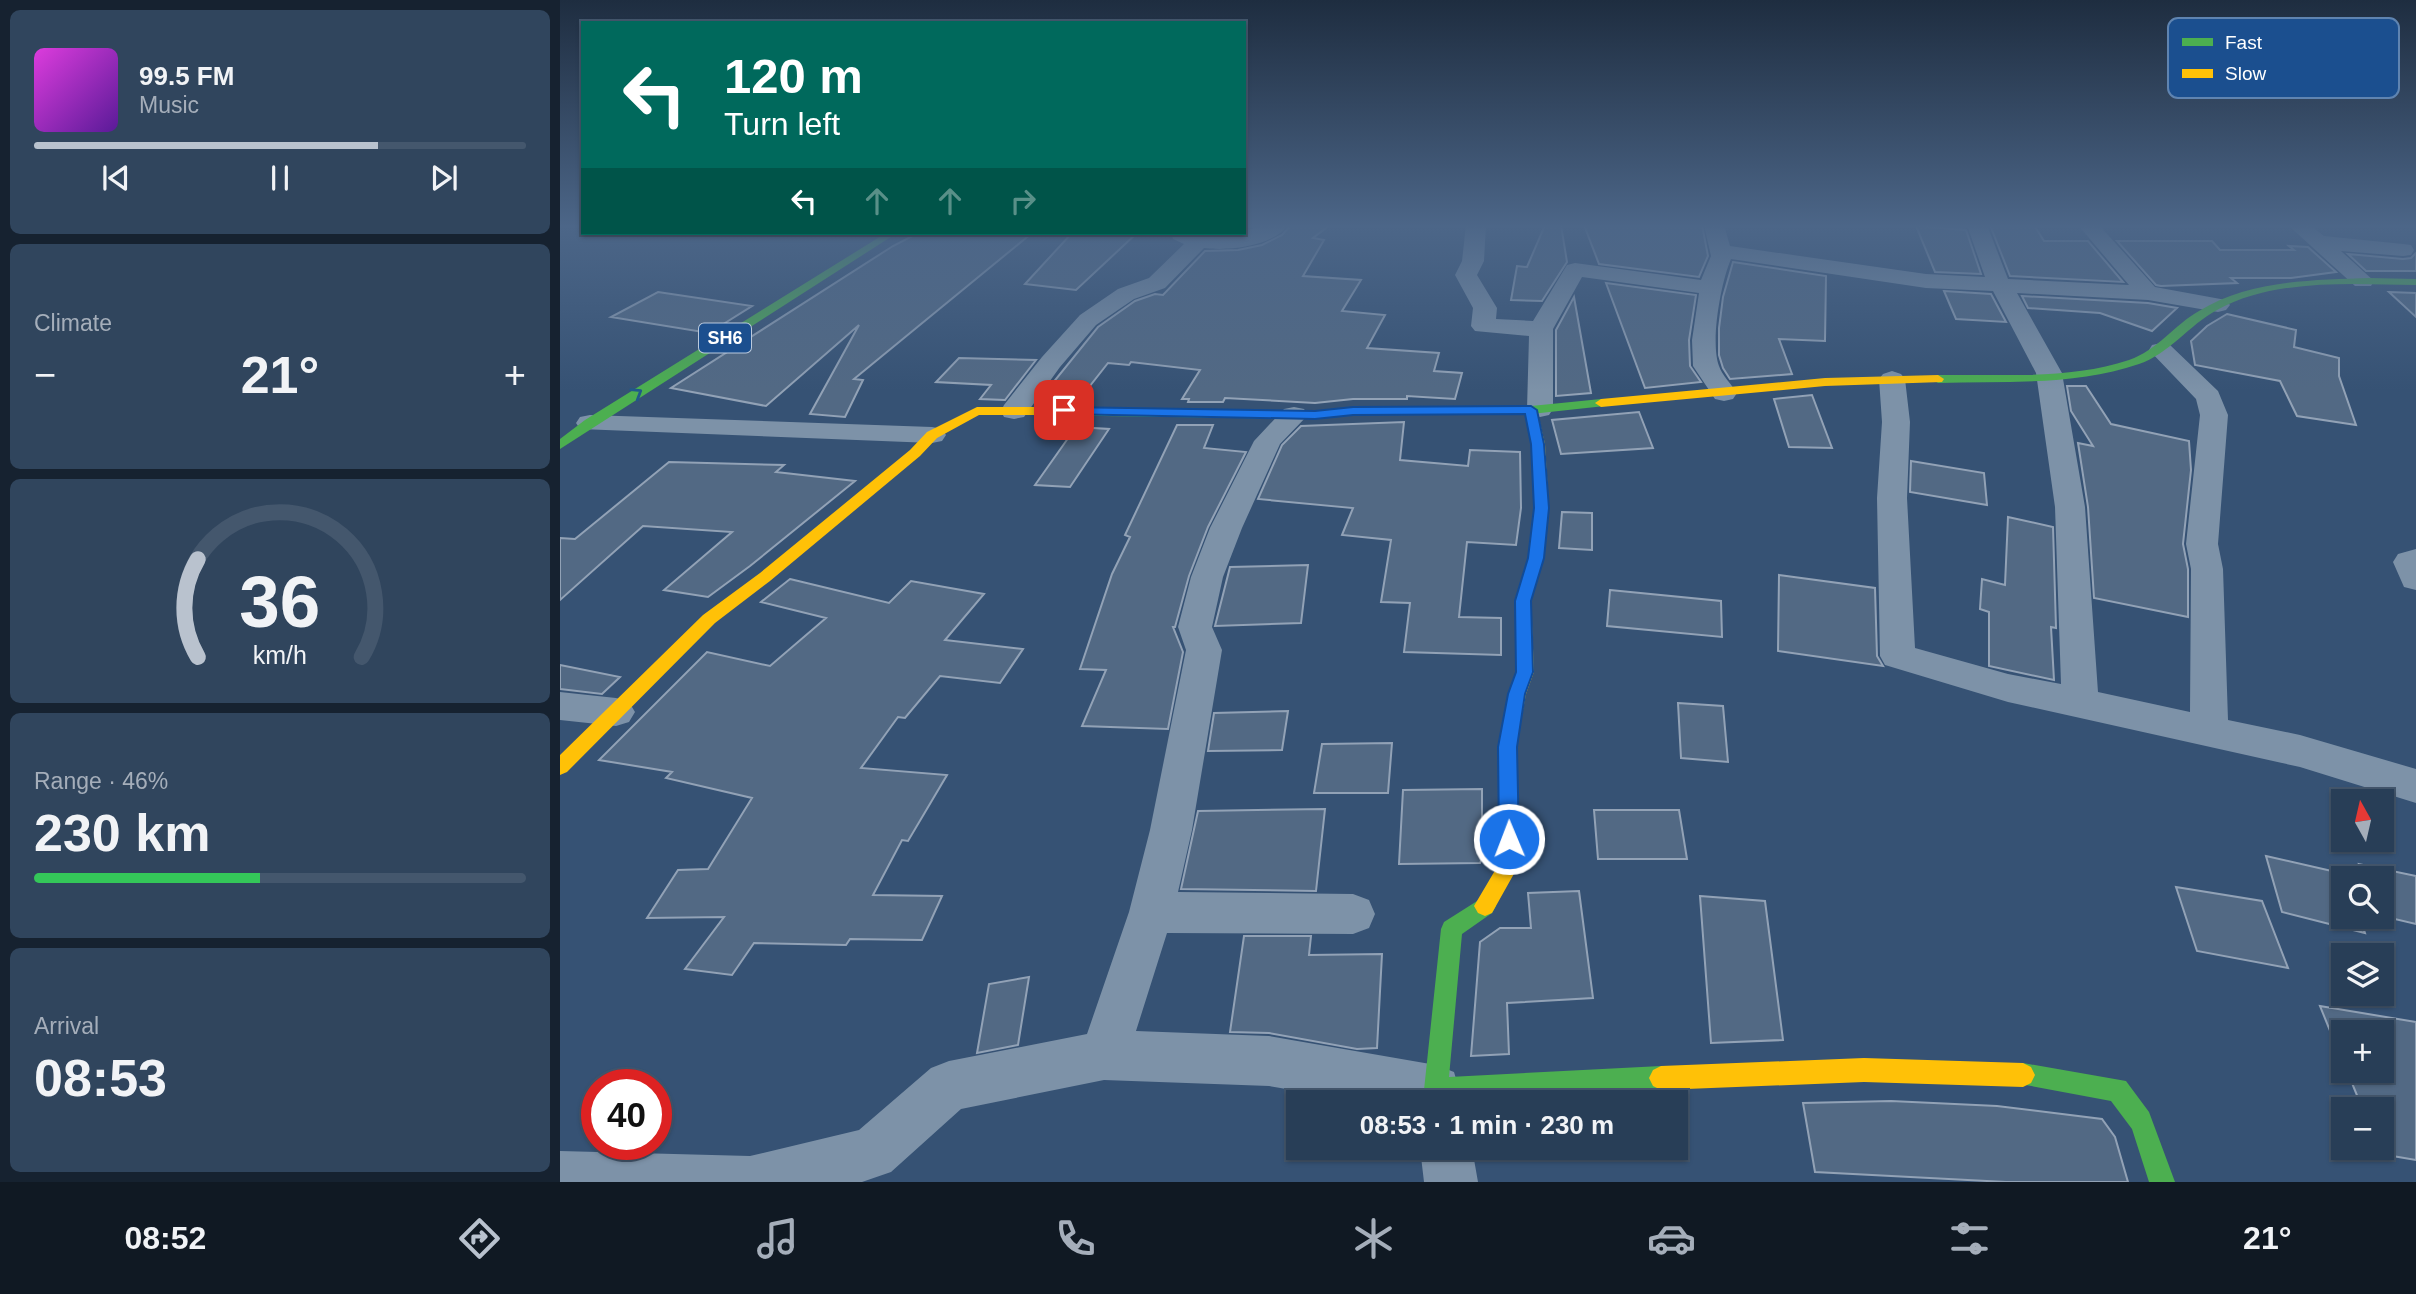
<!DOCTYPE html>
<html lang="en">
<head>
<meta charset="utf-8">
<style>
  :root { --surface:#283e57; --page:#30455d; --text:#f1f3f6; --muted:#a5aeba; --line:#44576d; --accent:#b9c2ce }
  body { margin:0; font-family:Helvetica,sans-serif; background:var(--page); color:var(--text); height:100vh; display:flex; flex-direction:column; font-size:26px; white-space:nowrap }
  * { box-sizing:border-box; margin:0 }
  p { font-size:23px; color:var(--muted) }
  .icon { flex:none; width:38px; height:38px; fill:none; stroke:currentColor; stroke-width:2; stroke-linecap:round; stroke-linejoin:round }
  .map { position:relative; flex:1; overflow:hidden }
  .side { display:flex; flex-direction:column; gap:10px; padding:10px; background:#162230; width:560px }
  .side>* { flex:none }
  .top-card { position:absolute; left:21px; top:21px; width:665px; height:214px; border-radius:0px; box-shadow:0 2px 5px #0004,0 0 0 2px var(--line); background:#00695c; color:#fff; overflow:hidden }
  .needle { width:46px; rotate:352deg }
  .tools { position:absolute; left:1771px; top:789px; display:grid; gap:14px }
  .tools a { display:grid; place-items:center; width:63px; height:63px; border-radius:0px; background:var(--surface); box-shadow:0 2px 5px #0004,0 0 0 2px var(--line); font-size:35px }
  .speed { position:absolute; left:21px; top:1069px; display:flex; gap:14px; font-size:35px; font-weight:700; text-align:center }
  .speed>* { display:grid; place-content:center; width:91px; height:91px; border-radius:50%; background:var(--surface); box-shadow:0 2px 5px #0004,0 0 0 2px var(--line); line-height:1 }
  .speed .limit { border:10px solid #d22; background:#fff; color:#111 }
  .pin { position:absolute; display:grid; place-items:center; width:60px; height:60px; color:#fff; margin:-30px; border-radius:14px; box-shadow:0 4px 10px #0006 }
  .me { position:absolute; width:77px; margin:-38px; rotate:359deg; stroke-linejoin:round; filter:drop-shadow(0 0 5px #0008) }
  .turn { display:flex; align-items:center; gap:24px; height:147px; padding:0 28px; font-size:32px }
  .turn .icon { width:91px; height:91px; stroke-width:2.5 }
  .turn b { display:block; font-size:49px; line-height:60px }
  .lanes { display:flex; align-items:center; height:66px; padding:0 28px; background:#0003; justify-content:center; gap:35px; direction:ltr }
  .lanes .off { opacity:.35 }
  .big { font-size:52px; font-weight:700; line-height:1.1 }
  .side .tile { flex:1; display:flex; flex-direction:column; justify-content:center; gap:10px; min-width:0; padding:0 24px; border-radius:10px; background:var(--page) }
  .side .dial { align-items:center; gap:0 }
  .dial svg { height:182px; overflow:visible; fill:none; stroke:var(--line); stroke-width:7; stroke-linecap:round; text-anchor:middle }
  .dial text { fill:var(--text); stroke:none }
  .song { display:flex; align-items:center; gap:21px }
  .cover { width:84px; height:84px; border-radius:10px; background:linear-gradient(135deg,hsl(300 70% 55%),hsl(270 70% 35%)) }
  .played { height:7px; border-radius:4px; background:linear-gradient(90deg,var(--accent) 70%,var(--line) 70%) }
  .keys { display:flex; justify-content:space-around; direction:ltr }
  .heat { display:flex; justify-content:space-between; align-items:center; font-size:38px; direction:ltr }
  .charge { height:10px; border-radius:5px; background:linear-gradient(90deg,#34c759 46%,var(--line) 0) }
  .trip { position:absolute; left:726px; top:1090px; width:402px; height:70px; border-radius:0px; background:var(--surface); box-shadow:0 2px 5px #0004,0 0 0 2px var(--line); font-weight:700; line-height:70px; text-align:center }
  .dock { display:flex; height:112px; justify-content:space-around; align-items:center; background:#101923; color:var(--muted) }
  .dock .icon { width:49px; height:49px }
  .dock .selected { color:var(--accent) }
  .dock b { font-size:32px; color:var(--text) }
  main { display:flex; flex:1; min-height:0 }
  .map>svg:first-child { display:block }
  .building { fill:#526984; stroke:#92a2b6; stroke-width:2 }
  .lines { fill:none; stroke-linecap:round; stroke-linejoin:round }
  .street { fill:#7d92a8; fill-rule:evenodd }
  .fast { fill:#4caf50; fill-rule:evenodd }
  .slow { fill:#ffc107; fill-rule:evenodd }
  .oneway { stroke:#205989 }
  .route { fill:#1a73e8; stroke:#114b97; stroke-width:2 }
  .labels { text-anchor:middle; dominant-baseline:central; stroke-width:7; stroke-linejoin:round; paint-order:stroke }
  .shield { fill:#1b4f8f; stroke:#bbcadd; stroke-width:2 }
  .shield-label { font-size:18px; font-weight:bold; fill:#fff }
  .key { fill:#1b4f8f; stroke:#5f84b1; stroke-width:2 }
  .key-label { font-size:19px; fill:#fff }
</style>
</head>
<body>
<main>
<section class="side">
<div class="tile">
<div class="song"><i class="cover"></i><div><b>99.5 FM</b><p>Music</p></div></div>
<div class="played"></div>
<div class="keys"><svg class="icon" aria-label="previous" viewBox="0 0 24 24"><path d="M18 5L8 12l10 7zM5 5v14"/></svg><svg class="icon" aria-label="pause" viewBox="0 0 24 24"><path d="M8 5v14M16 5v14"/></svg><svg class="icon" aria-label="next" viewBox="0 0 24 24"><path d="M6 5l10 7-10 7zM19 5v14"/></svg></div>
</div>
<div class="tile"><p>Climate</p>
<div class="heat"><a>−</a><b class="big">21°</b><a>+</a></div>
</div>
<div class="tile dial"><svg viewBox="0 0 100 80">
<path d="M14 69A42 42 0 1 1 86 69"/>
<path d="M14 69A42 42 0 0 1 14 26" stroke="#b9c2ce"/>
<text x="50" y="56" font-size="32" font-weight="700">36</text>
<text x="50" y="72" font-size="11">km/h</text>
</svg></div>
<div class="tile"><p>Range · 46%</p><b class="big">230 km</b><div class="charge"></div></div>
<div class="tile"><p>Arrival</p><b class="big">08:53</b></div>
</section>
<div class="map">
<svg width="1856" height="1182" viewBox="0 0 1856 1182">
  <rect width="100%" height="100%" fill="#365274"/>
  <path class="building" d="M731 225H770L753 238 764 240 743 276 801 280 782 311 825 315 807 348 879 353 874 371 902 373 895 399 847 396V399H793L755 403 665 398 663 402H628L629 399H622L640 370 571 362 569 365 548 363 518 401 479 400 538 327 575 301 595 294 603 295 645 251 678 250 702 245 722 235Z
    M985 225H1001L1007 262 982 301 951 300 957 266 967 267Z
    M1024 225H1142L1148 256 1139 277 1039 264Z
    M1430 225H1474L1484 241H1528L1563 282 1450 276Z
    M1356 226 1406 230 1421 274 1375 272Z
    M358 233H472L294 379 303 380 285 417 250 414 299 325 206 406 111 388 333 246Z
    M512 233H577L516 290 465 284Z
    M1557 241H1652L1660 250H1734L1729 246 1748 247 1776 272 1731 278H1671L1677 283 1601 286 1596 285Z
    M1856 253V271H1806L1788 254 1843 259 1851 258Z
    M1173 262 1266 276 1265 341 1219 339 1232 374 1170 379 1163 368 1159 355V328L1163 297Z
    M1046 283 1136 295 1129 340 1130 366 1141 382 1085 388Z
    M1384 291 1431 294 1446 322 1396 319Z
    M98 292 192 306 149 333 51 317Z
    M1829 292 1856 293V317Z
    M1462 296 1588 303 1617 308 1592 331 1540 313 1468 308Z
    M1014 297 1031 393 996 396V330Z
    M1667 314 1736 330 1734 347 1779 358V376L1796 425 1737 416 1720 381 1635 365 1631 341 1647 326Z
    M399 358 476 360 445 400 420 399 431 385 376 382Z
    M1507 386H1526L1551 424 1629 441 1631 470 1623 544 1628 569V617L1534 598 1528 507 1518 443 1533 446 1511 411Z
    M1252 395 1272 448 1229 447 1214 399Z
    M1079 412 1093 448 1001 454 992 420Z
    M844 422 840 460 908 466 910 450 960 452 961 508 956 545 907 542 899 617 941 618V655L844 652 850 603 821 602 831 540 782 535 793 508 698 499 722 445 741 426Z
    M617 425H653L644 448 686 452 648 527 629 576 615 627H613L623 652 608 729 522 726 546 670 520 669 552 574 570 537 565 535Z
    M516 427 549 429 510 487 475 485Z
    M1351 461 1424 473 1427 505 1350 492Z
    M109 462 224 465 216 472 295 481 190 566 148 597 104 590 172 532 83 526 0 600V538L15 539Z
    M1002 512 1032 513V550L999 548Z
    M1448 517 1493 527 1496 628 1491 627 1494 680 1429 666V612L1420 609 1422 579 1445 585Z
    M748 565 741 623 655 626 670 567Z
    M1219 575 1315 588 1317 656 1323 666 1218 651Z
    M230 579 329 603 351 581 424 594 385 640 463 649 440 683 380 676 345 718 338 717 301 768 387 775 348 841 342 840 313 895 382 896 362 940 290 939 286 945 194 943 172 975 125 969 164 917 87 918 118 870 148 869 192 798 106 778 112 772 39 760 147 652 210 666 266 618 201 602Z
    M1050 590 1161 601 1162 637 1047 626Z
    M0 665 60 677 42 694 0 689Z
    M1118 703 1163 706 1168 762 1121 758Z
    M728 711 722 750 648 751 654 713Z
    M832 743 828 793H754L762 744Z
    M922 789V858L920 863 839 864 843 790Z
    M765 809 756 891 621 889 638 811Z
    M1034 810H1119L1127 859H1038Z
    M1706 856 1798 877 1797 875 1804 877 1799 864 1856 876V924L1822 916V878H1783V917H1800L1805 933 1722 912Z
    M1616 887 1702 901 1728 968 1637 951Z
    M1019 891 1033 998 947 1003 949 1054 911 1056 920 942 940 928H971L968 893Z
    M1140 896 1205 901 1223 1040 1151 1043Z
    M684 936H751L749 955 822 954 817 1048 797 1049 709 1033 670 1032Z
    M469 977 458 1045 417 1053 429 984Z
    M1760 1006 1856 1022V1160L1821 1154 1818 1148H1822V1110H1803L1787 1071H1822V1032H1783V1063Z
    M1331 1101 1437 1106 1542 1119 1555 1137 1568 1182H1446L1255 1172 1243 1103Z"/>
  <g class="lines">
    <path class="street" d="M704 225H728C712 247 669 251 644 248L605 288 574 299 536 325 500 367 464 417 454 419 444 417 441 411 444 405 482 357 520 315 558 289 589 278 624 244 613 239 611 233 670 236Z
      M906 225H926L924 261 917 275 937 308 936 319 973 321 1007 265 1015 263 1141 280 1151 256 1144 225H1164L1170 246 1366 274 1425 277 1407 225H1427L1448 279 1569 285 1518 225H1539L1595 287 1666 300 1670 305 1666 310 1658 312 1588 300 1457 293 1502 373 1525 507 1538 692 1630 712 1631 569 1626 544 1640 415 1636 399 1589 350 1592 345 1601 343 1610 345 1658 391 1668 415 1658 544 1663 569 1668 720 1740 735 1856 769V803L1740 767 1448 702 1325 665 1320 656 1317 498 1322 422 1319 379 1323 374 1332 371 1341 374 1345 379 1350 422 1347 498 1355 648 1448 674 1501 684 1495 507 1476 373 1433 291 1366 288 1171 259C1161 282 1150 342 1159 366 1162 375 1172 385 1177 393L1173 399 1164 401 1155 399 1133 366 1132 340 1139 293 1022 277 993 329V409L989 415 980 417 971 415 967 409 969 336 915 331 911 326 913 308 895 275 902 261Z
      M1728 225H1750L1764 236 1843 244 1851 245 1854 250 1851 255 1843 256 1781 251 1814 281 1811 286H1795Z
      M734 407 744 409 748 415 720 444 682 528 663 577 652 627 662 650 632 830 618 892 793 894 809 900 815 914 809 928 793 934 607 933 576 1031 709 1036 876 1065 894 1072 903 1102H803L709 1086 544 1080 401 1109 331 1172 302 1182H0V1151L190 1156 299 1130 371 1068 389 1061 527 1034 569 912 590 830 626 650 618 627 631 577 650 528 694 441 724 409Z
      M30 415 372 427 382 429 386 435 382 441 372 443 20 429 16 423 20 417Z
      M1856 549V590L1844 587 1833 562 1838 554Z
      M0 692 56 698 69 702 75 712 69 722 56 726 0 720Z
      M860 1148H912L918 1182H864Z"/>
    <path class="fast" d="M326 233H337L0 449V439L25 420Z
      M1810 278 1856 279V285C1792 284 1715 278 1657 310 1629 325 1609 354 1579 364 1515 386 1444 381 1378 383L1372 379 1378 375C1441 374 1509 380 1569 360 1598 350 1614 325 1639 311 1690 280 1752 280 1810 278Z
      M1041 399 1045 400V406L971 414 793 415 755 419 475 415 469 411 475 407 755 411 793 407 971 406Z
      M925 896 932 899 936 906 932 913 902 934 889 1077 1101 1066 1109 1070 1113 1078 1109 1086 1101 1090 876 1102 867 1099 864 1090 881 929 884 922Z
      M1463 1063 1566 1081 1589 1112 1615 1182H1589L1572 1129 1551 1101 1455 1083 1451 1075 1455 1067Z"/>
    <path class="slow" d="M1378 375 1384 379 1382 382 1265 386 1041 407 1035 403 1041 399 1265 378Z
      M971 406 977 410 985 444 989 508 984 558 971 601 974 672 966 694 956 747 960 863 932 913 925 916 918 913 914 906 940 862 938 747 948 694 956 672 955 601 968 558 975 508 971 444 965 410Z
      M417 407H475L481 411 475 415H419L377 438 360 456 210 581 155 623 7 772 0 775V755L143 615 200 573 350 450 367 432Z
      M1304 1058 1463 1063 1471 1067 1475 1075 1471 1083 1463 1087 1304 1082 1101 1090 1093 1086 1089 1078 1093 1070 1101 1066Z"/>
  </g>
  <defs><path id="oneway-chevron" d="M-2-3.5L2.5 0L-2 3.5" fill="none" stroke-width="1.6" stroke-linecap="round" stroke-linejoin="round" transform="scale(1.75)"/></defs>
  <use class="oneway" href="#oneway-chevron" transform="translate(77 393) rotate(-32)"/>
  <linearGradient id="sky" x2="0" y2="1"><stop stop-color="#1e2d40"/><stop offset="0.58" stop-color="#4c6688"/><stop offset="1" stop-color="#4c6688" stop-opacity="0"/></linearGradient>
  <rect width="1856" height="390" fill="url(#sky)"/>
  <path class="route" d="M971 406 977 410 984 444 989 508 984 558 971 601 973 672 965 694 957 747 959 839 956 846 949 848 942 846 939 839 938 747 948 694 956 672 955 601 968 558 974 508 971 444 965 414 793 415 755 419 504 414 498 410 504 407 755 411 793 407Z"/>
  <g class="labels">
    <rect class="shield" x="139" y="323.5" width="52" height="29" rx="5"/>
    <g class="shield-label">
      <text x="165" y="338">SH6</text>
    </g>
  </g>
  <rect x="1608" y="18" width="231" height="80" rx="10" class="key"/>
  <rect x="1622" y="38" width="31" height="8" fill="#4caf50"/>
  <rect x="1622" y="69" width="31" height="9" fill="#ffc107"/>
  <g class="key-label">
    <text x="1665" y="49">Fast</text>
    <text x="1665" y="80">Slow</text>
  </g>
</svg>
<div class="tools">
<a><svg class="needle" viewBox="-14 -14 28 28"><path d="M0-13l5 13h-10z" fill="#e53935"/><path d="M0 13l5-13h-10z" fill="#a5aeba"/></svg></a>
<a><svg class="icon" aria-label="search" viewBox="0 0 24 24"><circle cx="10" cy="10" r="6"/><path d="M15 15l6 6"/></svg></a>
<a><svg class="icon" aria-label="layers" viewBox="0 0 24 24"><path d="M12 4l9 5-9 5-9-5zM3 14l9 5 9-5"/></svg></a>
<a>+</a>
<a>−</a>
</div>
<div class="speed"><div class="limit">40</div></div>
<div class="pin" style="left:504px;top:410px;background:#d93025"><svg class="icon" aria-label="arrive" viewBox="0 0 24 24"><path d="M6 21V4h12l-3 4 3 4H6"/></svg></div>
<svg class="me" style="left:949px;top:839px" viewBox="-20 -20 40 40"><circle r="17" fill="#1a73e8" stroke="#fff" stroke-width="3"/><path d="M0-11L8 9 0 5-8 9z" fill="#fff"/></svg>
<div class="trip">08:53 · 1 min · 230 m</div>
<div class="top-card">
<div class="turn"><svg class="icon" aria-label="left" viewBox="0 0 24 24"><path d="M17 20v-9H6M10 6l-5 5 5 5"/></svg><div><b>120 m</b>Turn left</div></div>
<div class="lanes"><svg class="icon" aria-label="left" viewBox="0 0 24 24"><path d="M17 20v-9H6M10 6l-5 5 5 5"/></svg><svg class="icon off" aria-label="ahead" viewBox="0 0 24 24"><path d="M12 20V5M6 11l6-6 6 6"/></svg><svg class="icon off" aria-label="ahead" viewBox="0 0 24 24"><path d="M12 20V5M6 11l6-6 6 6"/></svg><svg class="icon off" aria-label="right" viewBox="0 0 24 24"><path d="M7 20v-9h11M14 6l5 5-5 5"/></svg></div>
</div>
</div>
</main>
<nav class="dock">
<b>08:52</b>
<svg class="icon selected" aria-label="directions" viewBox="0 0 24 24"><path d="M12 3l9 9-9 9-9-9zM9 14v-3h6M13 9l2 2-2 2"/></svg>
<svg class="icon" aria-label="music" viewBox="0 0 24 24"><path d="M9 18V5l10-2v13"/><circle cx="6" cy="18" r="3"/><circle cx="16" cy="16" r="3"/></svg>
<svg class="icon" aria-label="phone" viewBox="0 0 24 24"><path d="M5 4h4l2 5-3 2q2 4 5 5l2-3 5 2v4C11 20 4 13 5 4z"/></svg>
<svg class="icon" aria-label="climate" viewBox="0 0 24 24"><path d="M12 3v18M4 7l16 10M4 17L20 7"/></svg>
<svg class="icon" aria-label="car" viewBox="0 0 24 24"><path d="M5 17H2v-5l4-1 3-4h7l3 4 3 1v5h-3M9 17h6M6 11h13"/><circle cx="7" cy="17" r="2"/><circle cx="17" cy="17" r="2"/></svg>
<svg class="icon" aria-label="filters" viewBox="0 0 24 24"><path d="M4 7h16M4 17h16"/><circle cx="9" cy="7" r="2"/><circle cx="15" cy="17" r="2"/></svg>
<b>21°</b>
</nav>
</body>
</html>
